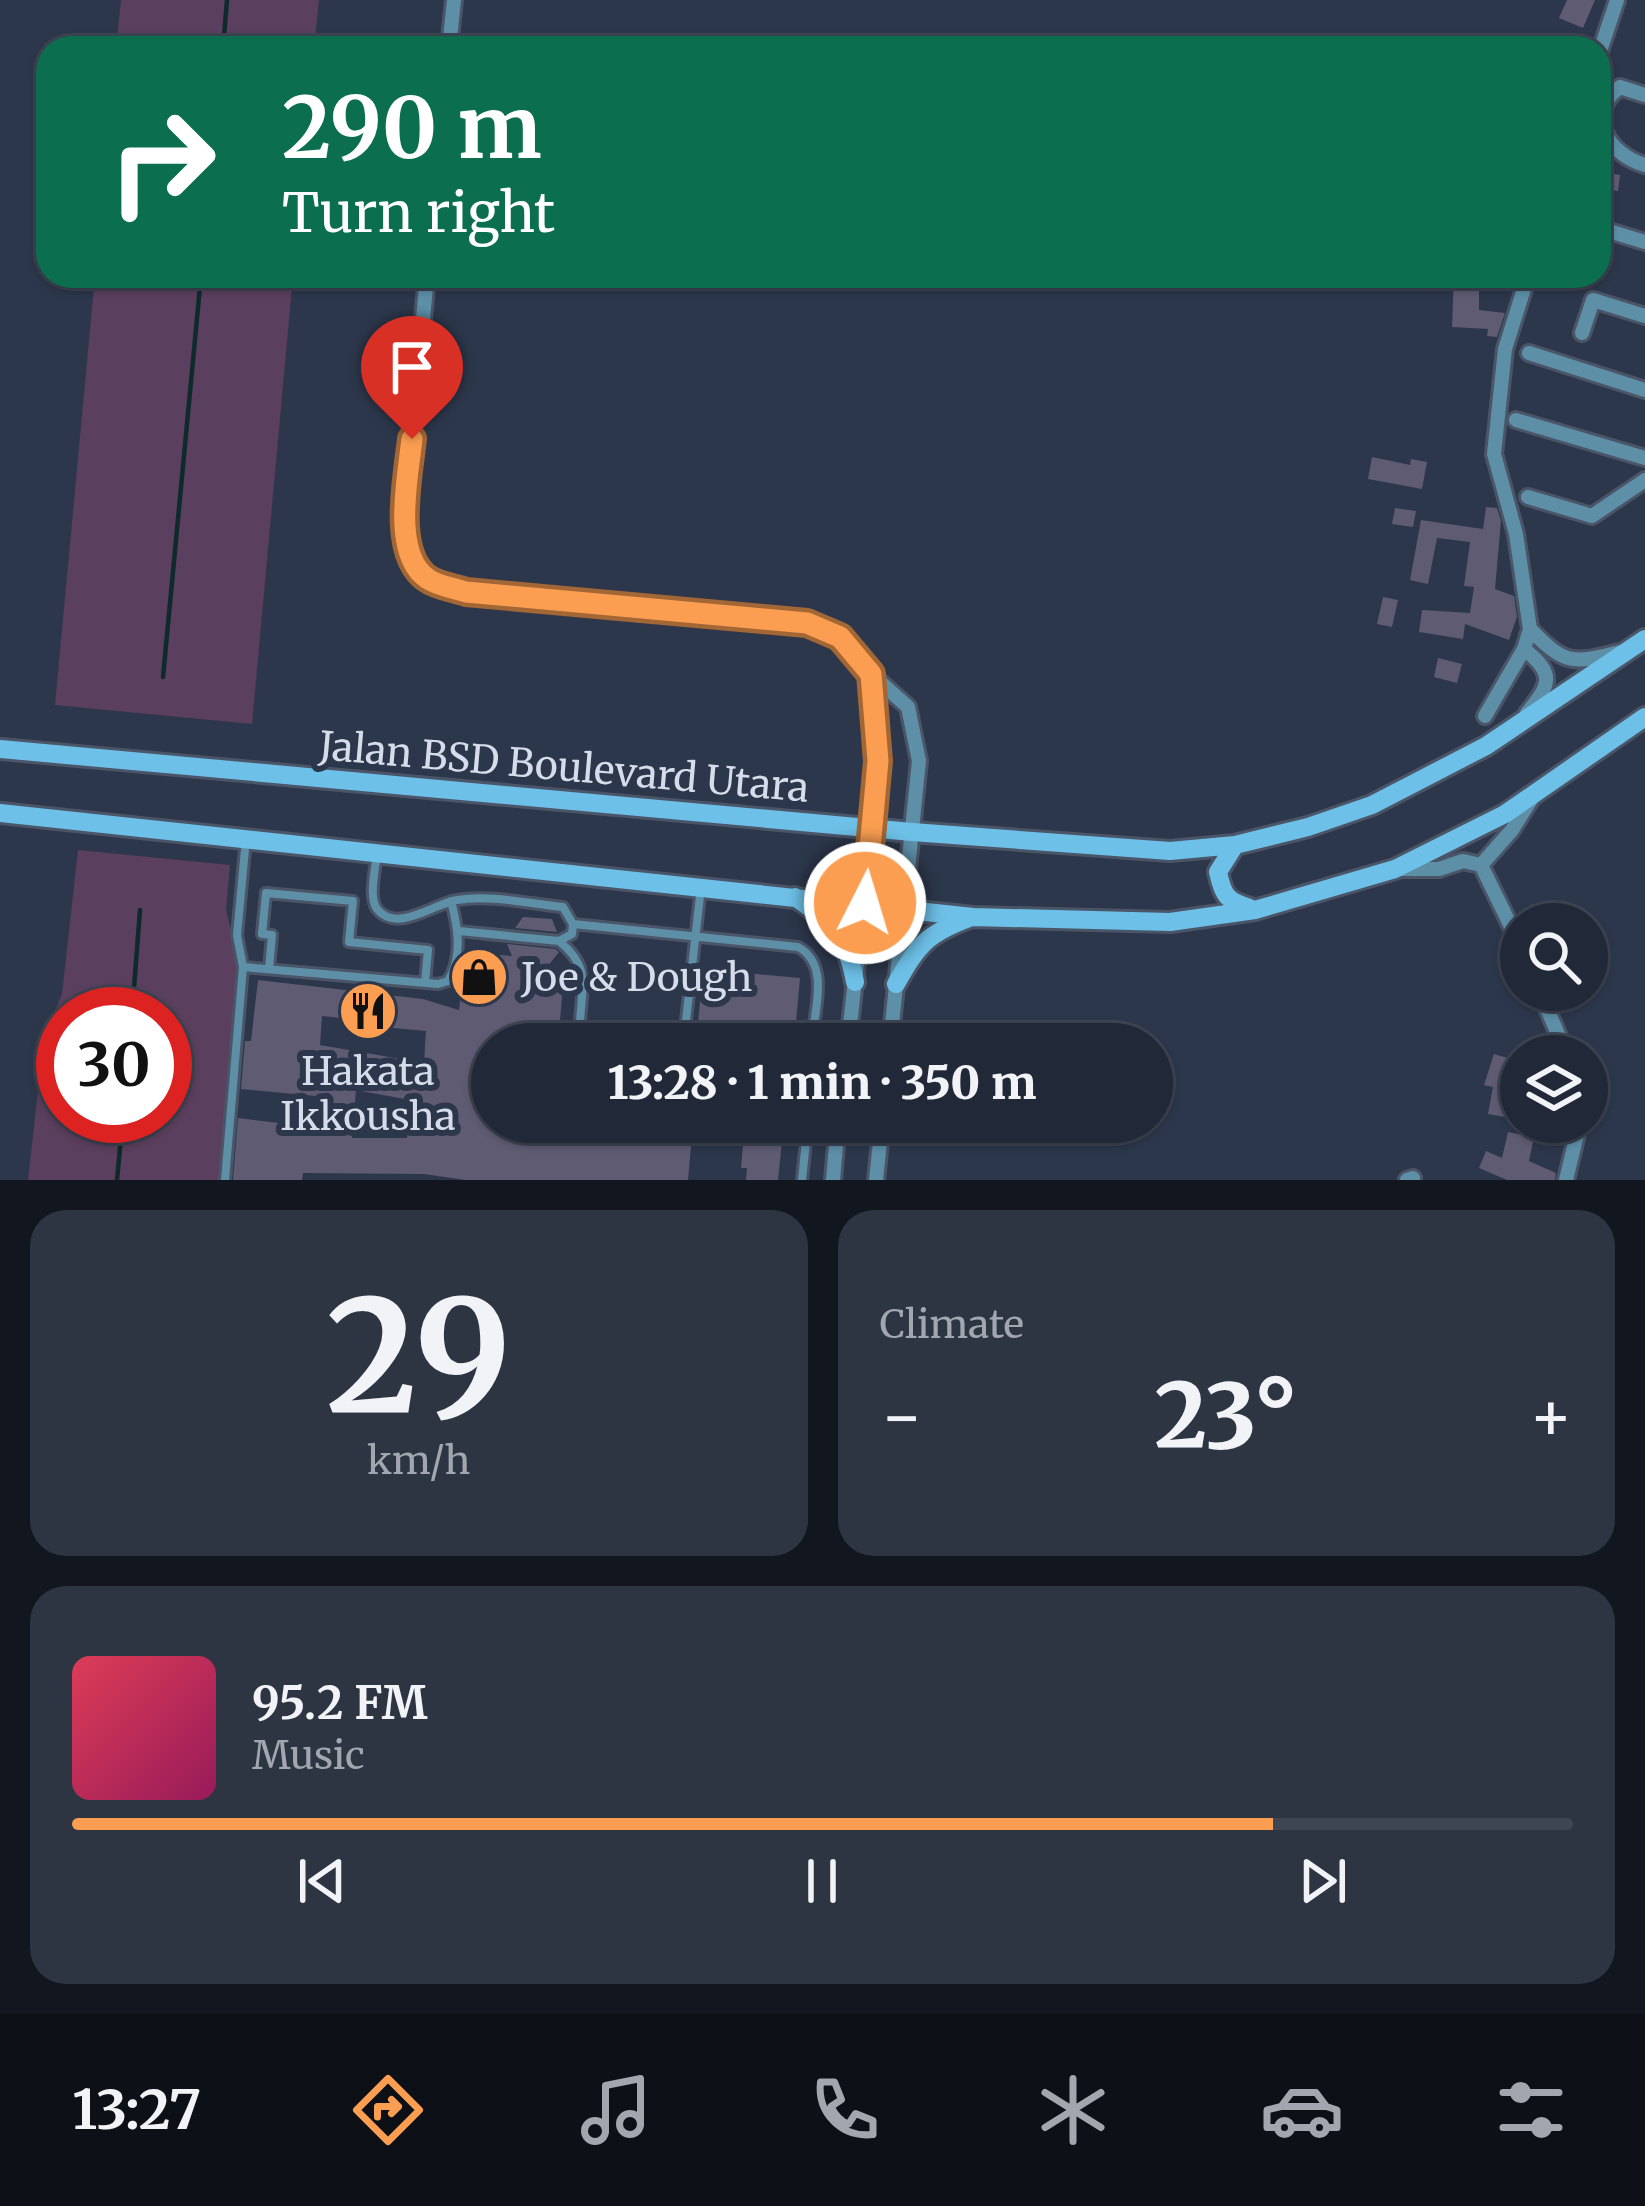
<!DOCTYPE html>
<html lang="en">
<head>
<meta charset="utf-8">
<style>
  :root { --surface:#212938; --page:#2d3543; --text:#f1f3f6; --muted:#a2a6ae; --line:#3e4553; --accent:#fb9e51 }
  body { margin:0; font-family:Merriweather,serif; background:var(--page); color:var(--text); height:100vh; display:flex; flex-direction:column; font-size:45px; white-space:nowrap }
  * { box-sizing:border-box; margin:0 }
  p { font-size:39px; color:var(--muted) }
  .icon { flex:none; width:66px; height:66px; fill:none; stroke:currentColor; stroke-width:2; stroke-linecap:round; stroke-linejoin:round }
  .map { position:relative; height:1180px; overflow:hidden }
  .drawer { display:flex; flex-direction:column; gap:30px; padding:30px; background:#12171f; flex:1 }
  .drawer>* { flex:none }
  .top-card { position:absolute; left:36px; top:36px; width:1575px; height:252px; border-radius:36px; box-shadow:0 3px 9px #0004,0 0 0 3px var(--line); background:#0b6e4f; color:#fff; overflow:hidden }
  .fabs { position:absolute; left:1500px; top:903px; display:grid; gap:24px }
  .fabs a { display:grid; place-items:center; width:108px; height:108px; border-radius:50%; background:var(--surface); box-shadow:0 3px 9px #0004,0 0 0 3px var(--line); font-size:60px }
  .speed { position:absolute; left:36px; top:987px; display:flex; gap:24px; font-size:60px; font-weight:700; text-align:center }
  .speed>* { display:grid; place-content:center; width:156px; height:156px; border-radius:50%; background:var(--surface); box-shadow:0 3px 9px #0004,0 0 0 3px var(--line); line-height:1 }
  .speed .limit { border:18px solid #d22; background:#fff; color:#111 }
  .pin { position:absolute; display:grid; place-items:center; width:102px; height:102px; color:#fff; margin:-123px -51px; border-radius:50% 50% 50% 0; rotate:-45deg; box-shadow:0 0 12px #0007 }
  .pin .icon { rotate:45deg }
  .me { position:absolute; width:132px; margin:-66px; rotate:5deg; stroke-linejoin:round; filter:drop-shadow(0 0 9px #0008) }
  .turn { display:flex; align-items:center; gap:42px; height:252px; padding:0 48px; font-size:54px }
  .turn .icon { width:156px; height:156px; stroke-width:2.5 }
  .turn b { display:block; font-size:84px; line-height:102px }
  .big { font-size:90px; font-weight:800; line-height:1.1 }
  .drawer .card { flex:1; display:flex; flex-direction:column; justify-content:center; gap:18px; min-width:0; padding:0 42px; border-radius:36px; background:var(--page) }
  .drawer .dial { align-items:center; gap:0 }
  .dial b { font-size:156px; line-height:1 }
  .song { display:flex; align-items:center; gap:36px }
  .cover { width:144px; height:144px; border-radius:18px; background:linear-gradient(135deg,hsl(350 70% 55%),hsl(330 70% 35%)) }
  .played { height:12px; border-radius:6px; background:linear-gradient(90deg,var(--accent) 80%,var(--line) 80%) }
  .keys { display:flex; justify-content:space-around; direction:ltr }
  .heat { display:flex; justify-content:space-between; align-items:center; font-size:66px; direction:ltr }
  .drawer .tiles { flex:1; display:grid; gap:30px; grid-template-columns:1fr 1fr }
  .card:last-child { grid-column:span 2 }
  .trip { position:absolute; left:471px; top:1023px; width:702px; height:120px; border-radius:60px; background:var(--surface); box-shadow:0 3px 9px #0004,0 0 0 3px var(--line); font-weight:800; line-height:120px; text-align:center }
  .menu { display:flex; height:192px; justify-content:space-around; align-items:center; background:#0d1016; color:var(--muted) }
  .menu .icon { width:84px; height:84px }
  .menu .selected { color:var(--accent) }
  .menu b { font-size:54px; color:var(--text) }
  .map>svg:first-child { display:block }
  .green { fill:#5b3f5e; fill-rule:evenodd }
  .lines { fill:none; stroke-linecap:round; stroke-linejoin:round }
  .stream { stroke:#0e2a2b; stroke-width:4.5 }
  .building { fill:#5f5b73; fill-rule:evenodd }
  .lane-casing { stroke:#4b5568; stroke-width:14 }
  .street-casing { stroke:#4b5568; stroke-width:20 }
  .secondary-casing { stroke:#4b5568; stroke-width:24 }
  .lane { stroke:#5d8fa7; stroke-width:8 }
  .street { stroke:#5d8fa7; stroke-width:14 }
  .secondary { stroke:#6dc0e7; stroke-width:18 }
  .route-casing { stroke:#a36735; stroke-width:30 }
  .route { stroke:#fb9e51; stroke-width:21 }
  .labels { text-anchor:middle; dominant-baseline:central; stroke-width:12; stroke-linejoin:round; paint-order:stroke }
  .street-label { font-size:39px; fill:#d6ddea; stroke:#2c374b }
  .poi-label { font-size:39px; fill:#d6ddea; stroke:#2c374b; text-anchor:start }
</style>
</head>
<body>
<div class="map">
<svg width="1645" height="1180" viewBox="0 0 1645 1180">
  <rect width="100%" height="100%" fill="#2c374b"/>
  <path class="green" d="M121 0H319L314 48H116Z
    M95 276H293L252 724 55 705Z
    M78 850 230 865 226 910 240 965 219 1180H28L44 1037 62 994ZM63 1014H165V1116H63Z"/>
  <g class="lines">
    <path class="stream" d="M223 48 227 0
      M163 677 201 276
      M132 1014 140 910
      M117 1180 123 1116"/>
  </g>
  <path class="building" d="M1567 0H1595L1583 28 1559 18Z
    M1599 171 1620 175 1618 191 1599 188Z
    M1454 276H1479V310L1505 313 1497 337 1487 336 1488 329 1452 327Z
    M1372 457 1410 465 1411 459 1427 462 1422 489 1368 479Z
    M1486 507 1497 508 1501 521 1495 589 1514 596 1517 617 1509 640 1465 624 1463 639 1419 632 1422 610 1470 613 1474 587 1464 586 1470 542 1437 538 1428 584 1410 580 1421 520 1483 529Z
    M1395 508 1416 511 1413 527 1392 524Z
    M1383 597 1398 600 1392 627 1377 624Z
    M1438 658 1462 664 1457 683 1434 677Z
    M523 917 552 919 557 932 515 928Z
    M507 944 555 949 559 952 544 971 564 973 558 1044H492V1122H566L596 1146 598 1122 693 1123 688 1180H465L424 1174 303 1173 302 1180H233L238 1118 313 1127 316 1096 241 1089 245 1041H251L258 980 423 999 459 1010 466 952 512 956ZM322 1016 351 1019V1024L426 1031 424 1063 320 1045ZM356 1090 410 1100 407 1138H352Z
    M703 969 800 978 794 1044H696Z
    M1494 1054 1521 1062 1511 1118 1488 1114 1493 1087 1484 1085Z
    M745 1122H784L778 1180H746L747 1168H741Z
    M1508 1132 1534 1137 1529 1161 1556 1173 1555 1180H1507L1479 1168 1486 1151 1502 1158Z"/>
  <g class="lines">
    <g class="lane-casing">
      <path id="lane" d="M377 852C376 867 368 897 377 909 397 934 435 903 457 900 490 894 530 904 563 907L573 924 572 934 559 941 459 931
        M573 924 798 947C831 964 814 1013 811 1044
        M559 941C591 967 582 985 580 1022L585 1028 684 1038 701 887
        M243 967 438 984 448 981C463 957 458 927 451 901
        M269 969 272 935 262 934 266 893 353 901 349 942 428 950 425 983
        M225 1180 243 967 237 935 246 839
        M802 1180 808 1122"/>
    </g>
    <g class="street-casing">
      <path id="street" d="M449 48 454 0
        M1599 54 1617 0
        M1645 95 1620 87C1583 115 1609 155 1645 165
        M1599 228 1645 242
        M427 276 404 520C412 571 418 576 466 592L807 624 840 637 870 673 908 707 919 761 890 1044
        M1582 333 1593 300 1645 316
        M1529 353 1645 390
        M1516 420 1645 458
        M1528 497 1592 516 1645 480
        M1530 629C1565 665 1572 664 1620 652
        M1524 649C1555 674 1551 684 1527 713
        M1485 716 1524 649 1530 629 1516 534 1494 454 1505 349 1528 276
        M1481 865 1521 947
        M1398 869H1439L1463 861 1481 865 1512 830 1532 798
        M1539 990 1561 1041 1572 1056
        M848 1044 879 761 870 673
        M1587 1077 1591 1082 1587 1094
        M833 1180 838 1122
        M876 1180 882 1122
        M1407 1180 1413 1178
        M1566 1180 1580 1122"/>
    </g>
    <g class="secondary-casing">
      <path id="secondary" d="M0 749 912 832 1170 851 1235 845 1308 827 1372 805 1486 746 1645 639
        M0 813 973 917 1170 922 1255 910 1395 869 1505 814 1645 717
        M1235 845 1218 872C1223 896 1227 901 1250 908
        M795 897C832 923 847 936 855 982
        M896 984C918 945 926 934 969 918"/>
    </g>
    <use href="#lane" class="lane"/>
    <use href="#street" class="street"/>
    <use href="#secondary" class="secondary"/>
  </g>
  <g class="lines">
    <g class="route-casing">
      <path id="route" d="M412 439C408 476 391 555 428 579 438 586 455 588 466 592L807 623 840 637 871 674 878 761 865 903"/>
    </g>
    <use href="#route" class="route"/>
  </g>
  <defs>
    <g id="shop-disc" transform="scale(3)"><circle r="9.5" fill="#fb9e51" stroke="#2c374b"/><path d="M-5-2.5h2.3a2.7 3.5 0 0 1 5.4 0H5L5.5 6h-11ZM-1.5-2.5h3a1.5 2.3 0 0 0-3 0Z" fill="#111"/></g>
    <g id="restaurant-disc" transform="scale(3)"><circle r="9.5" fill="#fb9e51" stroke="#2c374b"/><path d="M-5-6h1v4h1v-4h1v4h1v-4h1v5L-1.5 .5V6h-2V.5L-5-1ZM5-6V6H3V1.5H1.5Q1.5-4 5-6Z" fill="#111"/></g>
  </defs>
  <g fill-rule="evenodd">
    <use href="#shop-disc" x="479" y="977"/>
    <use href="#restaurant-disc" x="368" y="1011"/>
  </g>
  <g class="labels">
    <g class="street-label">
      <text transform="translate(564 767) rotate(5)">Jalan BSD Boulevard Utara</text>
    </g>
    <g class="poi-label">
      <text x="521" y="977">Joe &amp; Dough</text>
      <text x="368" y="1071" text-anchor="middle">Hakata<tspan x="368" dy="45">Ikkousha</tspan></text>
    </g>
  </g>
</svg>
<div class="fabs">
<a><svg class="icon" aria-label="search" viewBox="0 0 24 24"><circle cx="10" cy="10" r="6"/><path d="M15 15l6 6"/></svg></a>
<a><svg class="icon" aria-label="layers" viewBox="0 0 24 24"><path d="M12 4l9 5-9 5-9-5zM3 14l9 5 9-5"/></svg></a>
</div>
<div class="speed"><div class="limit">30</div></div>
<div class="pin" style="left:412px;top:439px;background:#d93025"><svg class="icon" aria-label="arrive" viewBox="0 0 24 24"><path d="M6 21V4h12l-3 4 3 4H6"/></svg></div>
<svg class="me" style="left:865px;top:903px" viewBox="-20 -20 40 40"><circle r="17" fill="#fb9e51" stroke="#fff" stroke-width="3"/><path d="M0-11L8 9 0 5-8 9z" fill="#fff"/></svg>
<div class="trip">13:28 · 1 min · 350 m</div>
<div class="top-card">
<div class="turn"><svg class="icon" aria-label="right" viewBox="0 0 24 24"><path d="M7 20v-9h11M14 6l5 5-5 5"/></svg><div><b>290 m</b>Turn right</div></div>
</div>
</div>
<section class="drawer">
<div class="tiles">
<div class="card dial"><b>29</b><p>km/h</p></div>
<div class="card"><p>Climate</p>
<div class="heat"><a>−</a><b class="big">23°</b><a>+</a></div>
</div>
<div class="card">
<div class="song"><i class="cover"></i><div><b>95.2 FM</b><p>Music</p></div></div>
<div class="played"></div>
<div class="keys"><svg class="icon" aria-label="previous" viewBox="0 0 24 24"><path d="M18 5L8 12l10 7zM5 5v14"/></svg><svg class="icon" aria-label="pause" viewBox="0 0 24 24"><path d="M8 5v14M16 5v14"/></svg><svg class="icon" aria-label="next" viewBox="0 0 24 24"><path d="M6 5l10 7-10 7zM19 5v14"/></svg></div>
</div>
</div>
</section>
<nav class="menu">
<b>13:27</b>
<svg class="icon selected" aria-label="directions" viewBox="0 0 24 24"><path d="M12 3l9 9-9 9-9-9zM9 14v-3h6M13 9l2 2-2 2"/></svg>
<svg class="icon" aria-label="music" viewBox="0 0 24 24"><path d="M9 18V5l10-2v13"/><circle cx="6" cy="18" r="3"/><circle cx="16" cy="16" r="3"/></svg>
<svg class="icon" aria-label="phone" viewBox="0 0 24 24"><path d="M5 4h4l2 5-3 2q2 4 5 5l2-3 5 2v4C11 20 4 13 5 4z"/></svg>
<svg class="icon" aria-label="climate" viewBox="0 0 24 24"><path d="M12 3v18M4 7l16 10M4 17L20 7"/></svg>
<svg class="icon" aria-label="car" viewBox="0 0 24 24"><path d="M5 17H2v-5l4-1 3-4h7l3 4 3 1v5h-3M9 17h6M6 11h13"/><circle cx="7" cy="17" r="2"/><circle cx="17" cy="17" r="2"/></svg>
<svg class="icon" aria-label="filters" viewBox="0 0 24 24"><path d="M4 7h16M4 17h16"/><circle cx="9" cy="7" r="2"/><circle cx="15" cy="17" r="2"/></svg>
</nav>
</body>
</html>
